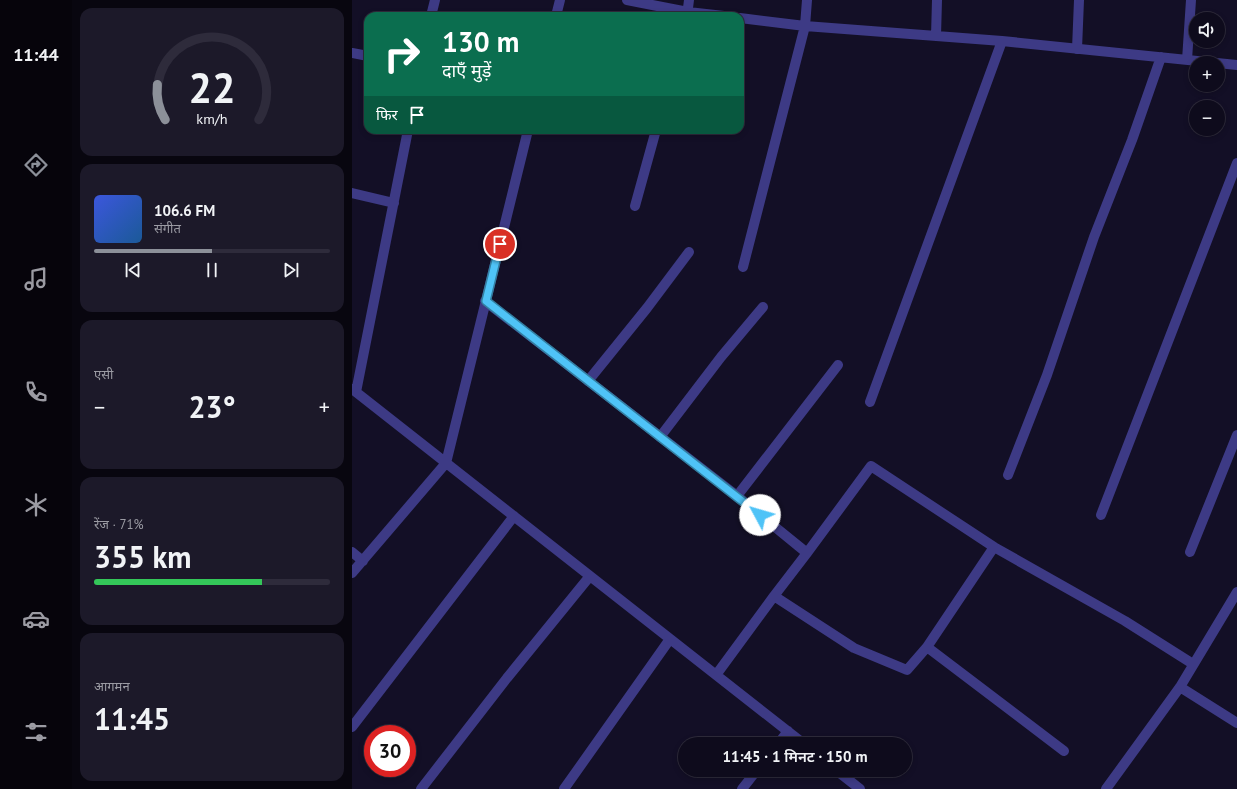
<!DOCTYPE html>
<html lang="hi">
<head>
<meta charset="utf-8">
<style>
  :root { --surface:#0e0b1c; --page:#1c1929; --text:#f1f3f6; --muted:#9b9ba3; --line:#2e2b3b; --accent:#8c9099 }
  body { margin:0; font-family:"PT Sans","Noto Sans Devanagari",sans-serif; background:var(--page); color:var(--text); height:100vh; display:flex; flex-direction:column; font-size:15px; white-space:nowrap }
  * { box-sizing:border-box; margin:0 }
  p { font-size:13px; color:var(--muted) }
  .icon { flex:none; width:22px; height:22px; fill:none; stroke:currentColor; stroke-width:2; stroke-linecap:round; stroke-linejoin:round }
  .map { position:relative; flex:1; overflow:hidden }
  .drawer { display:flex; flex-direction:column; gap:8px; padding:8px; background:#08060f; width:280px }
  .drawer>* { flex:none }
  .top-card { position:absolute; left:12px; top:12px; width:380px; height:122px; border-radius:12px; box-shadow:0 2px 6px #0003,0 0 0 1px var(--line); background:#0b6e4f; color:#fff; overflow:hidden }
  .buttons { position:absolute; left:837px; top:12px; display:grid; gap:8px }
  .buttons a { display:grid; place-items:center; width:36px; height:36px; border-radius:50%; background:var(--surface); box-shadow:0 2px 6px #0003,0 0 0 1px var(--line); font-size:20px }
  .speed { position:absolute; left:12px; top:725px; display:flex; gap:8px; font-size:20px; font-weight:700; text-align:center }
  .speed>* { display:grid; place-content:center; width:52px; height:52px; border-radius:50%; background:var(--surface); box-shadow:0 2px 6px #0003,0 0 0 1px var(--line); line-height:1 }
  .speed .limit { border:6px solid #d22; background:#fff; color:#111 }
  .pin { position:absolute; display:grid; place-items:center; width:34px; height:34px; color:#fff; margin:-17px; border:2px solid #fff; border-radius:50%; box-shadow:0 1px 4px #0007 }
  .me { position:absolute; width:44px; margin:-22px; rotate:309deg; stroke-linejoin:round; filter:drop-shadow(0 0 3px #0008) }
  .turn { display:flex; align-items:center; gap:14px; height:84px; padding:0 12px; font-size:18px }
  .turn .icon { width:52px; height:52px; stroke-width:2.5 }
  .turn b { display:block; font-size:28px; line-height:34px }
  .then { display:flex; align-items:center; height:38px; padding:0 12px; background:#0003; gap:8px; font-size:15px }
  .big { font-size:30px; font-weight:600; line-height:1.1 }
  .drawer .card { flex:1; display:flex; flex-direction:column; justify-content:center; gap:6px; min-width:0; padding:0 14px; border-radius:12px; background:var(--page) }
  .drawer .dial { align-items:center; gap:0 }
  .dial svg { height:104px; overflow:visible; fill:none; stroke:var(--line); stroke-width:7; stroke-linecap:round; text-anchor:middle }
  .dial text { fill:var(--text); stroke:none }
  .song { display:flex; align-items:center; gap:12px }
  .cover { width:48px; height:48px; border-radius:6px; background:linear-gradient(135deg,hsl(230 70% 55%),hsl(210 70% 35%)) }
  .played { height:4px; border-radius:2px; background:linear-gradient(90deg,var(--accent) 50%,var(--line) 50%) }
  .keys { display:flex; justify-content:space-around; direction:ltr }
  .heat { display:flex; justify-content:space-between; align-items:center; font-size:22px; direction:ltr }
  .charge { height:6px; border-radius:3px; background:linear-gradient(90deg,#34c759 71%,var(--line) 0) }
  .trip { position:absolute; left:326px; top:737px; width:234px; height:40px; border-radius:20px; background:var(--surface); box-shadow:0 2px 6px #0003,0 0 0 1px var(--line); font-weight:600; line-height:40px; text-align:center }
  main { display:flex; flex:1; min-height:0 }
  .dock { display:flex; flex-direction:column; width:72px; justify-content:space-around; align-items:center; background:#06040b; color:var(--muted) }
  .dock .icon { width:28px; height:28px }
  .dock .current { color:var(--accent) }
  .dock b { font-size:18px; color:var(--text) }
  .map>svg:first-child { display:block }
  .lines { fill:none; stroke-linecap:round; stroke-linejoin:round }
  .minor { stroke:#3d3a85; stroke-width:10 }
  .route-casing { stroke:#337fa1; stroke-width:10 }
  .route { stroke:#4fc3f7; stroke-width:7 }
</style>
</head>
<body>
<main>
<nav class="dock">
<b>11:44</b>
<svg class="icon current" aria-label="directions" viewBox="0 0 24 24"><path d="M12 3l9 9-9 9-9-9zM9 14v-3h6M13 9l2 2-2 2"/></svg>
<svg class="icon" aria-label="music" viewBox="0 0 24 24"><path d="M9 18V5l10-2v13"/><circle cx="6" cy="18" r="3"/><circle cx="16" cy="16" r="3"/></svg>
<svg class="icon" aria-label="phone" viewBox="0 0 24 24"><path d="M5 4h4l2 5-3 2q2 4 5 5l2-3 5 2v4C11 20 4 13 5 4z"/></svg>
<svg class="icon" aria-label="climate" viewBox="0 0 24 24"><path d="M12 3v18M4 7l16 10M4 17L20 7"/></svg>
<svg class="icon" aria-label="car" viewBox="0 0 24 24"><path d="M5 17H2v-5l4-1 3-4h7l3 4 3 1v5h-3M9 17h6M6 11h13"/><circle cx="7" cy="17" r="2"/><circle cx="17" cy="17" r="2"/></svg>
<svg class="icon" aria-label="filters" viewBox="0 0 24 24"><path d="M4 7h16M4 17h16"/><circle cx="9" cy="7" r="2"/><circle cx="15" cy="17" r="2"/></svg>
</nav>
<section class="drawer">
<div class="card dial"><svg viewBox="0 0 100 80">
<path d="M14 69A42 42 0 1 1 86 69"/>
<path d="M14 69A42 42 0 0 1 8 42" stroke="#8c9099"/>
<text x="50" y="56" font-size="32" font-weight="700">22</text>
<text x="50" y="72" font-size="11">km/h</text>
</svg></div>
<div class="card">
<div class="song"><i class="cover"></i><div><b>106.6 FM</b><p>संगीत</p></div></div>
<div class="played"></div>
<div class="keys"><svg class="icon" aria-label="previous" viewBox="0 0 24 24"><path d="M18 5L8 12l10 7zM5 5v14"/></svg><svg class="icon" aria-label="pause" viewBox="0 0 24 24"><path d="M8 5v14M16 5v14"/></svg><svg class="icon" aria-label="next" viewBox="0 0 24 24"><path d="M6 5l10 7-10 7zM19 5v14"/></svg></div>
</div>
<div class="card"><p>एसी</p>
<div class="heat"><a>−</a><b class="big">23°</b><a>+</a></div>
</div>
<div class="card"><p>रेंज · 71%</p><b class="big">355 km</b><div class="charge"></div></div>
<div class="card"><p>आगमन</p><b class="big">11:45</b></div>
</section>
<div class="map">
<svg width="885" height="789" viewBox="0 0 885 789">
  <rect width="100%" height="100%" fill="#130f26"/>
  <g class="lines">
    <path class="minor" d="M275 0 336 12 372 16
      M79 16 83 0
      M204 16 208 0
      M335 16 337 0
      M388 18 453 26 650 41 885 65
      M584 36 585 0
      M725 49 727 0
      M0 53 16 56
      M835 60 839 0
      M0 193 42 203
      M283 206 304 130
      M391 267 453 26 455 0
      M133 301 385 496 455 553
      M236 381 295 308 337 252
      M0 389 452 744
      M4 392 56 130
      M518 402 650 41
      M308 437 369 357 411 307
      M656 475 695 375 742 237 780 140 809 57
      M385 496 486 365
      M749 515 885 163
      M642 547 575 647 555 670 502 648 422 596 455 553 519 466 642 547 773 621 841 664
      M0 552 11 561
      M838 552 885 435
      M0 573 94 463 176 130
      M575 647 712 751
      M364 675 422 596
      M828 687 885 723
      M0 727 162 516
      M426 744 436 731
      M484 770 508 789
      M69 789 155 678 238 576
      M212 789 318 639
      M390 789 405 770
      M754 789 828 687 885 592"/>
  </g>
  <g class="lines">
    <g class="route-casing">
      <path id="route" d="M148 244 134 301 408 515"/>
    </g>
    <use href="#route" class="route"/>
  </g>
</svg>
<div class="buttons">
<a><svg class="icon" aria-label="sound" viewBox="0 0 24 24"><path d="M4 9h4l5-4v14l-5-4H4zM17 9q2 3 0 6"/></svg></a>
<a>+</a>
<a>−</a>
</div>
<div class="speed"><div class="limit">30</div></div>
<div class="pin" style="left:148px;top:244px;background:#d93025"><svg class="icon" aria-label="arrive" viewBox="0 0 24 24"><path d="M6 21V4h12l-3 4 3 4H6"/></svg></div>
<svg class="me" style="left:408px;top:515px" viewBox="-20 -20 40 40"><circle r="19" fill="#fff"/><path d="M0-13L10 11 0 6-10 11z" fill="#4fc3f7"/></svg>
<div class="trip">11:45 · 1 मिनट · 150 m</div>
<div class="top-card">
<div class="turn"><svg class="icon" aria-label="right" viewBox="0 0 24 24"><path d="M7 20v-9h11M14 6l5 5-5 5"/></svg><div><b>130 m</b>दाएँ मुड़ें</div></div>
<div class="then">फिर<svg class="icon" aria-label="arrive" viewBox="0 0 24 24"><path d="M6 21V4h12l-3 4 3 4H6"/></svg></div>
</div>
</div>
</main>
</body>
</html>
